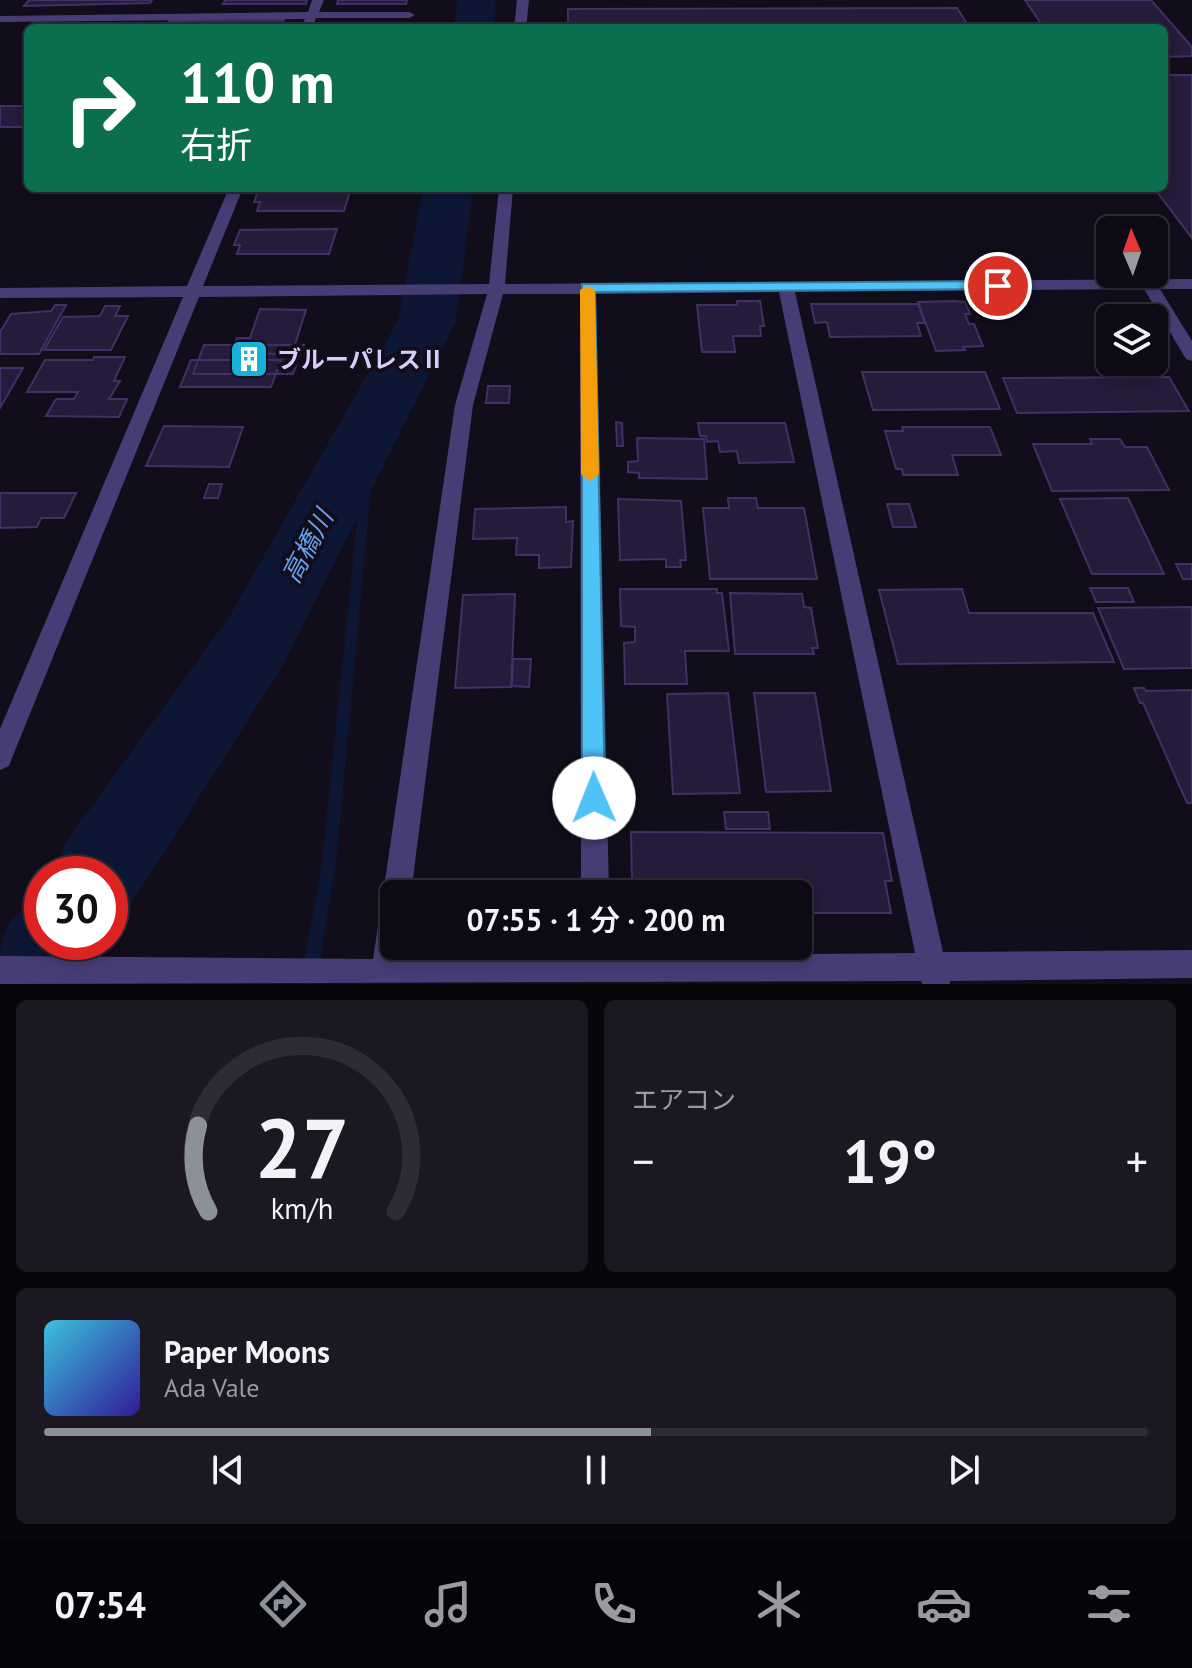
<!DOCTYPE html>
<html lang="ja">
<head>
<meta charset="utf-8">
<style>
  :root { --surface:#0d0a14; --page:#1b1822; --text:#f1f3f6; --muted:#9a9aa0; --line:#2d2b34; --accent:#8c9099 }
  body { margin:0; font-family:"PT Sans","Noto Sans JP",sans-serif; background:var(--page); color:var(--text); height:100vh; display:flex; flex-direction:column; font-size:30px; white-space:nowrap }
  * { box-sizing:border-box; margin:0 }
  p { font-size:26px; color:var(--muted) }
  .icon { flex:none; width:44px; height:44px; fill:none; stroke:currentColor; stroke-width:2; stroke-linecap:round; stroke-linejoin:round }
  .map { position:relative; height:984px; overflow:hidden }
  .panel { display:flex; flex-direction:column; gap:16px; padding:16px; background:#07060b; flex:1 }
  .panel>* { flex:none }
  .top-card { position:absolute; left:24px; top:24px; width:1144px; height:168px; border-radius:12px; box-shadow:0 4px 12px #0003,0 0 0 2px var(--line); background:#0b6e4f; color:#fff; overflow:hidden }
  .needle { width:52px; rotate:358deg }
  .fabs { position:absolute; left:1096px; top:216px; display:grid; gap:16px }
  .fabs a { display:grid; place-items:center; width:72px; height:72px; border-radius:12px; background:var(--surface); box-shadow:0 4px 12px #0003,0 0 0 2px var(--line); font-size:40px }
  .speed { position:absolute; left:24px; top:856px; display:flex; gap:16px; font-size:40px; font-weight:700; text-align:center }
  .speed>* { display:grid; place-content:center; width:104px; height:104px; border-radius:50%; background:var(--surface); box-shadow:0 4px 12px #0003,0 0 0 2px var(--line); line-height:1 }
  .speed .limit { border:12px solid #d22; background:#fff; color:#111 }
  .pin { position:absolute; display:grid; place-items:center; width:68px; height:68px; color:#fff; margin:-34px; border:4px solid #fff; border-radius:50%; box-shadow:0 2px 8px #0007 }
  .me { position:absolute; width:88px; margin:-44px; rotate:359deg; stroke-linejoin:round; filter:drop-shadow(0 0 6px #0008) }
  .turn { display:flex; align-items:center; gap:28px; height:168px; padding:0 24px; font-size:36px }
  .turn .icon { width:104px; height:104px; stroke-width:2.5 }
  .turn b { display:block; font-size:56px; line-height:68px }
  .big { font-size:60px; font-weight:600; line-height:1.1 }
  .panel .card { flex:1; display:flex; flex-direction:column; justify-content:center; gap:12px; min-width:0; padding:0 28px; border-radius:12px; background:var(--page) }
  .panel .dial { align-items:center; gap:0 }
  .dial svg { height:208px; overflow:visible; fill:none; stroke:var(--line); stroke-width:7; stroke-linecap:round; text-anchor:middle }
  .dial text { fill:var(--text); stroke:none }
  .song { display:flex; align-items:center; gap:24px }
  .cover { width:96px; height:96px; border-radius:12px; background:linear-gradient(135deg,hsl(190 70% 55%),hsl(250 70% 35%)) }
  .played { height:8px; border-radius:4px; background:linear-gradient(90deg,var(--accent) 55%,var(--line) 55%) }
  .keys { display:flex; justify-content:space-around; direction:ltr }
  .heat { display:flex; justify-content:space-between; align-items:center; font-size:44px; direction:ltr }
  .panel .tiles { flex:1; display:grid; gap:16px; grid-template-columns:1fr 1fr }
  .card:last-child { grid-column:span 2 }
  .trip { position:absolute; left:380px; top:880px; width:432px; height:80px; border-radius:12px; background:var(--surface); box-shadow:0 4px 12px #0003,0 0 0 2px var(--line); font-weight:600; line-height:80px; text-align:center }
  .dock { display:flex; height:128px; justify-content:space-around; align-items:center; background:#050408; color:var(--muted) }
  .dock .icon { width:56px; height:56px }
  .dock .on { color:var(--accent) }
  .dock b { font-size:36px; color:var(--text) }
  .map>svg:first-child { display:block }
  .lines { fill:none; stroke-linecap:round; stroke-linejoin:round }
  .stream { fill:#0d1734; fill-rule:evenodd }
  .river { fill:#0d1734; fill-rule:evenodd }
  .building { fill:#251b3a; stroke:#403063; stroke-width:2 }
  .minor { fill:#463d75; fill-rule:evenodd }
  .route { fill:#4fc3f7; stroke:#337fa1; stroke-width:2 }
  .slow { fill:#f59e0b }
  .labels { text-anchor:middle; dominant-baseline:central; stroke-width:8; stroke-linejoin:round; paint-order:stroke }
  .poi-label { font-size:24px; font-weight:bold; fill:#d7cdf9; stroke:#110d1b; text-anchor:start }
  .water-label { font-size:26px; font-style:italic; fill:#66a0ee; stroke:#110d1b }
</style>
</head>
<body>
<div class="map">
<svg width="1192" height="984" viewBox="0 0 1192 984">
  <rect width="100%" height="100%" fill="#110d1b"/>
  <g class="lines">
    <path class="stream" d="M372 419 377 423 336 864 316 984H300L322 864 367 423Z"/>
    <path class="river" d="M458 0H496L493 28H453Z
      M423 188H473L456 321 283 665 130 906 110 915V874H53L66 842 229 617 398 321Z
      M42 899V942H100L80 984H0C0 938 0 918 42 899Z"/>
  </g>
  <path class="building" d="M29 0H152L150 3 24 6Z
    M225 0H307L306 4H223Z
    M338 0H407L406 4H337Z
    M338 0H407L406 4H337Z
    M1025 0H1151L1192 47V56L1164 57V28H1044Z
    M957 8 970 28H568V9Z
    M284 20 280 28H164L169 21Z
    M168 23H280L277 28H165Z
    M1164 75H1192V238L1154 188H1164Z
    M0 106H28V127H0Z
    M259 188H351L344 211H257L260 202H254Z
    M337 229 329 254H237L240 245H234L240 230Z
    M737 301H760L764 326H760L761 336H733L735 352H702L697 305H737Z
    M954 301 965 302 970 314H965L969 324H974L983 346 963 347 965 350 936 351 918 302Z
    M811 304H918L925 323H917L921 336 830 337 827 322 815 323Z
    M55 305H66L39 354H0V332L11 314 51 311Z
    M105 306H120L115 316H128L111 350H44L63 317 100 316Z
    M260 309 306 310 292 354 231 353 237 338H250Z
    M204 345H304L293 374H193Z
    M94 357H125L114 381H120L109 399H127L119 417 46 416 56 399H74L78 392H27L45 360H93Z
    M191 360H281L271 387H180Z
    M0 368H23L0 408Z
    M862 372H985L1000 409 873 410Z
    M1169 377 1189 411 1017 413 1003 378Z
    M488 386H510L509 403H486Z
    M616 422 622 423 623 446H617Z
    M698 423H785L794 462 739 463 737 451 720 452 718 441 707 442 706 436H700Z
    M164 426 243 427 229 467 146 466Z
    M902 427H990L1001 455H952L958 475H903L902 469H896L885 431H903Z
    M637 438 704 439 707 479 639 478V473L628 472V462L638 461Z
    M1090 439H1120L1125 447H1147L1169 490 1052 491 1033 444H1092Z
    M209 484H222L218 498H204Z
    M0 493H76L64 518H41L37 527 0 528Z
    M728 498H756L758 508H804L817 579H710L703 508H729Z
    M1128 498 1164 574H1092L1060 499Z
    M618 499 681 501 686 560H680L681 567H666V559L620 560Z
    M887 504H909L916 527H893Z
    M566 507V522L573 521 571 567 539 568V555H516L517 538 473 539 475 509Z
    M1176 564H1192V579H1183Z
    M1090 588H1128L1134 602H1096Z
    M620 589H717V593H722L729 651H685L687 684H625L624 643 635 642V627L621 626Z
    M962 589 969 613H1093L1114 662 898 664 879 590Z
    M730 593 802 594 804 607 811 608 818 648H812L814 654H735Z
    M515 594 511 687 455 688 463 595Z
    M1192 607V668L1124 669 1098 608Z
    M513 659H531L529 687 512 686Z
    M1134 688H1144L1146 691 1192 690V803H1187L1143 703H1140Z
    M728 693 740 793 673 794 667 694Z
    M754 693H815L831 791 766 792Z
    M724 812H768L770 829H726Z
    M631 832 883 833 892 881H885L891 913H798V894H642V880H632Z"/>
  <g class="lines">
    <path class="minor" d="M312 0H324L319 12H409L415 15 409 18H316L312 28H300L305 19 0 22V16L308 12Z
      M517 0H529L526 28H514Z
      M229 188H243L203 286 489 284 499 188H513L505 284 1192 279V289H1160L1192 341V361L1186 359 1144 289 795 292 943 952 1192 950V978L950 981V984H922L921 981 0 984V956L373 959 380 913 387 902 383 894 455 405 487 294 199 297 12 758 9 766 0 770V729L183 297 0 298V288L187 286ZM779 292 915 953 609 956V946H581V956L401 958 403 946H394V894H411L473 405 503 294H580L581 894H609L596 294Z"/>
  </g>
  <path class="route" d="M998 281 1005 286 1003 289 595 292 605 798 602 806 594 809 585 806 582 798V284Z"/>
  <path class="slow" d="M588 286 595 290 599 474 590 481 581 474 580 290Z"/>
  <defs>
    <g id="building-square" transform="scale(2)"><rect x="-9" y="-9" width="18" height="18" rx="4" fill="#18b1da" stroke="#110d1b"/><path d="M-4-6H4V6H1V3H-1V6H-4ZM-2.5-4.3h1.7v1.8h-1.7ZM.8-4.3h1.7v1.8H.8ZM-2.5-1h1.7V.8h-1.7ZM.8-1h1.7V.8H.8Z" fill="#fff"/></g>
  </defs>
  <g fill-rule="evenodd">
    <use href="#building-square" x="249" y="359"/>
  </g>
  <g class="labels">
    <g class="poi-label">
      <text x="277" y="359">ブルーパレスⅡ</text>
    </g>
    <g class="water-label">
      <text transform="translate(307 546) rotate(-62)">高橋川</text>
    </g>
  </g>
</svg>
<div class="fabs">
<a><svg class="needle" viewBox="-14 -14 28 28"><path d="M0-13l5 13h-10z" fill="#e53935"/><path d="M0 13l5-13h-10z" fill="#9a9aa0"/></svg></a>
<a><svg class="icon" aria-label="layers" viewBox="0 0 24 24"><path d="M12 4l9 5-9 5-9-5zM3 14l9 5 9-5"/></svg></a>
</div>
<div class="speed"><div class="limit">30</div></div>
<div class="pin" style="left:998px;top:286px;background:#d93025"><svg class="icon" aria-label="arrive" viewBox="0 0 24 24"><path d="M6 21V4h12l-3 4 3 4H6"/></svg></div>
<svg class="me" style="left:594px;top:798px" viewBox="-20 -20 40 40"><circle r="19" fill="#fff"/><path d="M0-13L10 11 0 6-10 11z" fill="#4fc3f7"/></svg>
<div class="trip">07:55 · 1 分 · 200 m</div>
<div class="top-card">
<div class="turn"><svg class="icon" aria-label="right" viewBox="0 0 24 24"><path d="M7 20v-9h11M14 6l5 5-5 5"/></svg><div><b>110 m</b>右折</div></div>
</div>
</div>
<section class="panel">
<div class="tiles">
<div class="card dial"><svg viewBox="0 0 100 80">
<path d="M14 69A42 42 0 1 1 86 69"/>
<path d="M14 69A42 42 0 0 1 10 36" stroke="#8c9099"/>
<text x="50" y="56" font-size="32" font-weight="700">27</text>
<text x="50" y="72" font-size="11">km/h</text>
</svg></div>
<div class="card"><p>エアコン</p>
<div class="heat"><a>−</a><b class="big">19°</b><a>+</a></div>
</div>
<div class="card">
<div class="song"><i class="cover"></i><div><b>Paper Moons</b><p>Ada Vale</p></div></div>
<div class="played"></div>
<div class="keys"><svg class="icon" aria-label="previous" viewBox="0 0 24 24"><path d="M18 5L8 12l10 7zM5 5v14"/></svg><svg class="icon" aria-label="pause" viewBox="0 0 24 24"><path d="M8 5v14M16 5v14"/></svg><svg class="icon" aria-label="next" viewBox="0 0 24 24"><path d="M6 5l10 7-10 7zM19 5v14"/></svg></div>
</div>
</div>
</section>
<nav class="dock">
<b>07:54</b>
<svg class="icon on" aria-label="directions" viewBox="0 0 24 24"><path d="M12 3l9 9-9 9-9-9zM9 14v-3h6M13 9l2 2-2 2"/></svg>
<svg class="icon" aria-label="music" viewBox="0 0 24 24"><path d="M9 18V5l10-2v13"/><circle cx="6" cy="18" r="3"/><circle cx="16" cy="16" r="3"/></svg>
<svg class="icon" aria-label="phone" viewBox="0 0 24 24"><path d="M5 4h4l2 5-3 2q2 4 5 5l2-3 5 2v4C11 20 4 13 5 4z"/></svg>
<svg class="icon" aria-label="climate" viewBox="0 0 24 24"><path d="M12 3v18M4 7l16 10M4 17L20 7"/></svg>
<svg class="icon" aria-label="car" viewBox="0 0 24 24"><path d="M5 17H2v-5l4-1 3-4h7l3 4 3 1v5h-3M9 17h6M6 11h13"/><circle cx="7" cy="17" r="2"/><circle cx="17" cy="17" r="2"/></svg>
<svg class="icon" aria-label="filters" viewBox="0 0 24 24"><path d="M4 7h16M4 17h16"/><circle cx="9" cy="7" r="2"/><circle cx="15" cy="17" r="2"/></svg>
</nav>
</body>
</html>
